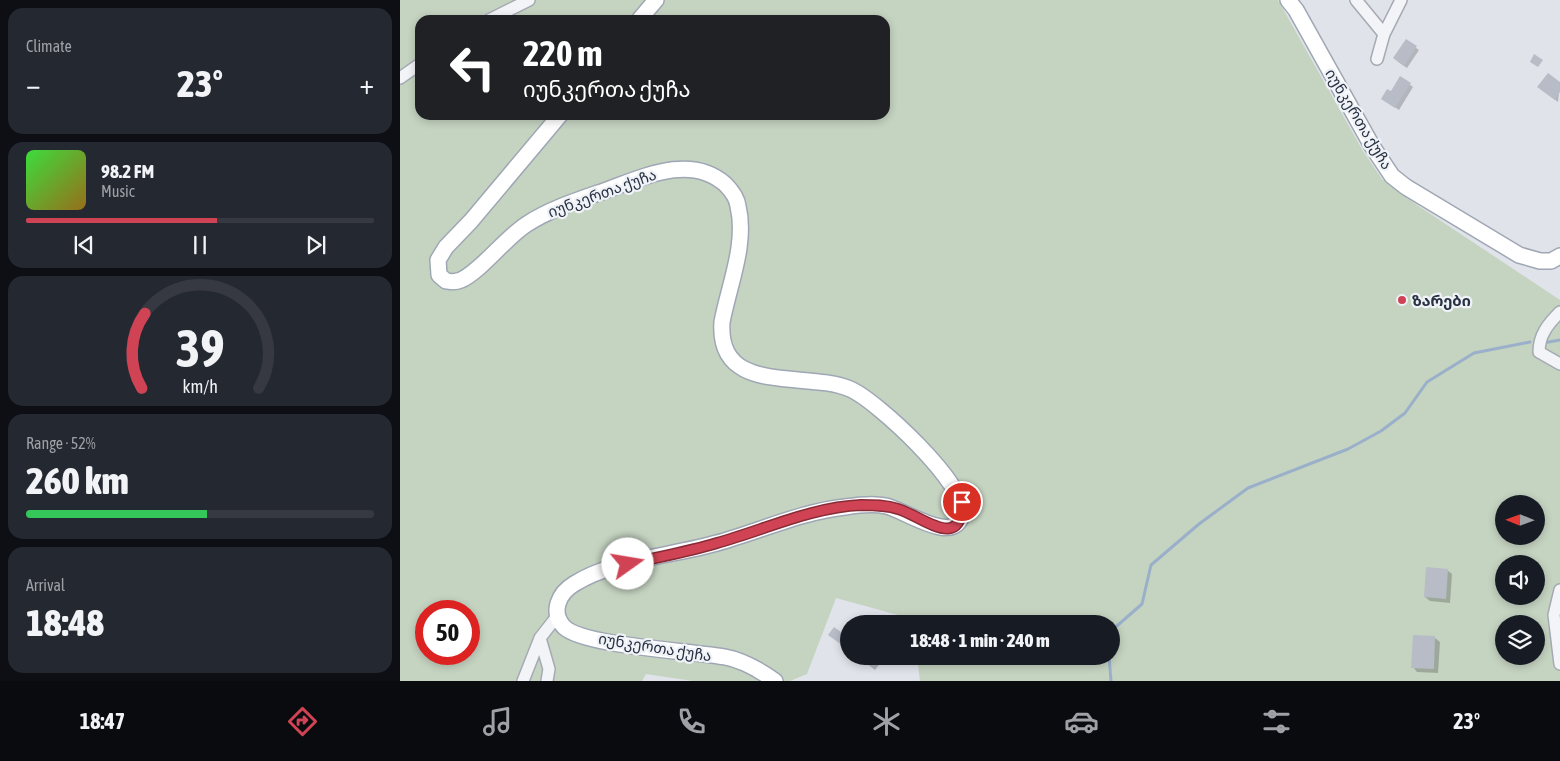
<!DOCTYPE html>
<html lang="en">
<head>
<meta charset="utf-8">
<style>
  :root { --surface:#171b24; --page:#242831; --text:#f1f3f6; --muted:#9ea1a6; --line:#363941; --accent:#d04354 }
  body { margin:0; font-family:"Asap Condensed","Noto Sans Georgian",sans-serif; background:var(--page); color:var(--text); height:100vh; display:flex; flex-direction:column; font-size:19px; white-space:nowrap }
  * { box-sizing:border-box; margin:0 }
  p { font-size:16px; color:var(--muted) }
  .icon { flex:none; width:28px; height:28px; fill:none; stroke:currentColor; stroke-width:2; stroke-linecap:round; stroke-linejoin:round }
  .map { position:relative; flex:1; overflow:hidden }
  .sheet { display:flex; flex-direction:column; gap:8px; padding:8px; background:#0d0f14; width:400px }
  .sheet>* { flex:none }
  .top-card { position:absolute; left:15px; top:15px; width:475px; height:105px; border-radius:15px; box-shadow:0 2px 8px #0003; background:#202124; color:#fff; overflow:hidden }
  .needle { width:32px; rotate:271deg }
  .buttons { position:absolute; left:1095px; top:495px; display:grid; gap:10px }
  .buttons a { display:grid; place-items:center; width:50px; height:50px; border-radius:50%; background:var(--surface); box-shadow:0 2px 8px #0003; font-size:25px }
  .speed { position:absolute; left:15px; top:600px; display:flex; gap:10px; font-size:25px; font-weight:700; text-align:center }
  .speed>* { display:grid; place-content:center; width:65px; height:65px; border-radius:50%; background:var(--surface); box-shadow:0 2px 8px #0003; line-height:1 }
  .speed .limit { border:8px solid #d22; background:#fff; color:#111 }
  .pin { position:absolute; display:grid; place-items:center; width:42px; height:42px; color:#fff; margin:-21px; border:2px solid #fff; border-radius:50%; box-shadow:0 1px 5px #0007 }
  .me { position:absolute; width:55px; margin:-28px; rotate:77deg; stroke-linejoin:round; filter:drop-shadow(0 0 4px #0008) }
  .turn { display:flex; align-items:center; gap:18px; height:105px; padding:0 25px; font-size:22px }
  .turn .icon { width:65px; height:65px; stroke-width:2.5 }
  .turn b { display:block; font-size:35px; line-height:42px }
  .big { font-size:38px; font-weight:800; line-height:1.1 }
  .sheet .card { flex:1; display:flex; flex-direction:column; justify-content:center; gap:8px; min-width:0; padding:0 18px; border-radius:15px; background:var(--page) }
  .sheet .dial { align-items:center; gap:0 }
  .dial svg { height:130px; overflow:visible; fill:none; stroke:var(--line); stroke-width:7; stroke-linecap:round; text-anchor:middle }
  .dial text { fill:var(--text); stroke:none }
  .song { display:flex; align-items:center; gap:15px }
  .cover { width:60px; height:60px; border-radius:8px; background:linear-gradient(135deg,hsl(120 70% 55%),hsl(40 70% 35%)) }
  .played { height:5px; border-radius:2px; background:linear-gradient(90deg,var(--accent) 55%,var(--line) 55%) }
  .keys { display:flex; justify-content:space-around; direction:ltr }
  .heat { display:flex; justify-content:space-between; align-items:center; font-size:28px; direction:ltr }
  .charge { height:8px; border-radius:4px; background:linear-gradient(90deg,#34c759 52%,var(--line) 0) }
  .trip { position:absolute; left:440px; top:615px; width:280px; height:50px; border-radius:25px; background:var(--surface); box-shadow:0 2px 8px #0003; font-weight:800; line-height:50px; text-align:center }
  .menu { display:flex; height:80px; justify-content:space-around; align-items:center; background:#090b0e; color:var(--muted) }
  .menu .icon { width:35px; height:35px }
  .menu .on { color:var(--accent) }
  .menu b { font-size:22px; color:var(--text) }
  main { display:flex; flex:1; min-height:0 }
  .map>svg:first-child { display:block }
  .green { fill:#c5d3c1; fill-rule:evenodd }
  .shadow { fill:#0003 }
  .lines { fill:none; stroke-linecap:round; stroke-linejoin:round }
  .stream { stroke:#9ab0ca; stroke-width:3 }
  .building { fill:#b7bcc6 }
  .minor-casing { stroke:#a5aab3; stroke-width:14 }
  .major-casing { stroke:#9fa7b5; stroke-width:18 }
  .minor { stroke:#f3f4f7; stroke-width:11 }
  .major { stroke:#fff; stroke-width:15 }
  .route-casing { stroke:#872c37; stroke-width:12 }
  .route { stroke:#d04354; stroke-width:9 }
  .poi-dot { fill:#d04354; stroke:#eff2f7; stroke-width:2 }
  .labels { text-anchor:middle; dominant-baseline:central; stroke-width:4.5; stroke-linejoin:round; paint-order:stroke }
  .street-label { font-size:15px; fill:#283141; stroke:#eff2f7 }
  .poi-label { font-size:15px; font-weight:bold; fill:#283141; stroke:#eff2f7; text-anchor:start }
</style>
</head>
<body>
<main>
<section class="sheet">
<div class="card"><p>Climate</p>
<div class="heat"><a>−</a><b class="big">23°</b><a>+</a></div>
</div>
<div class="card">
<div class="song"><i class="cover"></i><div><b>98.2 FM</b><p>Music</p></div></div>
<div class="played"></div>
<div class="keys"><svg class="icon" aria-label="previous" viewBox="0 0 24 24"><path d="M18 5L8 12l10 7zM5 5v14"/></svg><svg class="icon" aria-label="pause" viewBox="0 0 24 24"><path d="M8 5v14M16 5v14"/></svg><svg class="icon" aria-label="next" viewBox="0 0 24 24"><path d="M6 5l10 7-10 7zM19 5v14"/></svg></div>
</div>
<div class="card dial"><svg viewBox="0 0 100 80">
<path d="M14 69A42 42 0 1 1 86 69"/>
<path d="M14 69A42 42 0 0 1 16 23" stroke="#d04354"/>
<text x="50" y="56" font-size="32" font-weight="700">39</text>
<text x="50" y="72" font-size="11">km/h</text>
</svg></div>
<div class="card"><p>Range · 52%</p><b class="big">260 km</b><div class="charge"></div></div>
<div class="card"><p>Arrival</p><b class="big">18:48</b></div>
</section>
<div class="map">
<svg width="1160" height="681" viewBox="0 0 1160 681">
  <rect width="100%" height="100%" fill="#e0e3e9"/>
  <path class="green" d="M0 0H878L963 151 982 179 1017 205 1160 300V681H520L517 656H711V624H514L498 615 436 598 407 674 390 681H293L246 674 242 681H0ZM20 20H485V115H20ZM1104 504H1136V536H1104ZM1104 564H1136V596H1104ZM26 611H69V654H26ZM1104 624H1136V656H1104Z"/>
  <path class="shadow" d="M1006 41 1019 50 1007 68 997 61Z
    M1001 78 1013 87 999 110 986 101Z
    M1160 83 1158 102 1142 90Z
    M1047 570 1052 574 1050 603 1030 601 1025 597Z
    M1014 637 1035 638 1040 642 1038 673 1017 672 1013 667Z
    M457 656H478L482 661 475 670Z"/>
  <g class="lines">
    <path class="stream" d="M1143 343 1160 340
      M711 631 742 604 751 565 799 524 848 488 948 449 981 431 1005 413 1027 382 1074 353 1130 342
      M709 656 711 681"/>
  </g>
  <path class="building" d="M1006 39 1017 46 1004 66 993 58Z
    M1134 54 1143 60 1138 67 1130 62Z
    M1148 73 1160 82V92L1155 100 1137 87Z
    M1000 76 1011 83 995 108 981 99 987 89 991 91Z
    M998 295H1007L1006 305H998Z
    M1026 567 1048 569 1046 599 1024 597Z
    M434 627 449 638V650L428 635Z
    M1013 635 1035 636 1034 669 1011 668Z
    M457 656H477L470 666Z"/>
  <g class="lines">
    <g class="minor-casing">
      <path id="minor" d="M956 0 984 34
        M89 20 129 0
        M977 59 984 34 1001 0
        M0 78 20 64
        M1160 312C1148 324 1139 335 1139 352L1160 364
        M1160 590 1154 615 1160 664
        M140 638 149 669 147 681
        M123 681 140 638 158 615"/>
    </g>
    <g class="major-casing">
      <path id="major" d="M888 0 896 10 972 146 992 176 1006 187 1119 255 1140 261H1151L1160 256
        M239 20 256 0
        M160 115 71 221 46 247 38 260 39 275 46 281C51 282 56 282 61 280 81 271 105 238 127 224 150 209 178 200 204 191 241 178 290 153 325 184 331 190 337 198 338 206 347 244 329 285 322 322 317 397 406 370 450 389 475 399 570 487 562 515 554 546 505 510 486 506 473 503 458 505 445 507 404 511 357 532 317 543 272 556 214 559 174 584 159 593 150 612 164 627 183 646 293 651 325 657 342 660 361 671 375 681"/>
    </g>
    <use href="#minor" class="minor"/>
    <use href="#major" class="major"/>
  </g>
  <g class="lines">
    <g class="route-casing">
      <path id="route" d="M228 564C257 557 288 552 317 543 364 530 412 507 461 505 474 505 486 505 498 509 522 516 562 553 562 502"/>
    </g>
    <use href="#route" class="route"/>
  </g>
  <circle class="poi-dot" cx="1002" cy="300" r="5"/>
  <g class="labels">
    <g class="street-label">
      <text transform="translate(959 119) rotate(59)">იუნკერთა ქუჩა</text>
      <text transform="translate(202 193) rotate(-20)">იუნკერთა ქუჩა</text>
      <text transform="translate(255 647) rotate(9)">იუნკერთა ქუჩა</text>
    </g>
    <g class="poi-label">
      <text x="1012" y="300">ზარები</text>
    </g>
  </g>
</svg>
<div class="buttons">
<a><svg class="needle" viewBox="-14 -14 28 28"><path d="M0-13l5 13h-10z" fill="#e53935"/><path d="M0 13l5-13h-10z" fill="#9ea1a6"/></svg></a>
<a><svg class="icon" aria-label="sound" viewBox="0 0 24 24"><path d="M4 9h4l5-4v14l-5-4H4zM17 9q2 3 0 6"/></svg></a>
<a><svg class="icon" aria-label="layers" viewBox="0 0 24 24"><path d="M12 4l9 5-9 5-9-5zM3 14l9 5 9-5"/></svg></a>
</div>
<div class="speed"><div class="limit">50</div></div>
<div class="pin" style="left:562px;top:502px;background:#d93025"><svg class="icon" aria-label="arrive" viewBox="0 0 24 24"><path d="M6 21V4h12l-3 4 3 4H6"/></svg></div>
<svg class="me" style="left:228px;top:564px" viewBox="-20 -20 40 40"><circle r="19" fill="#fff"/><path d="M0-13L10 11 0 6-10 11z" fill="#d04354"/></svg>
<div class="trip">18:48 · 1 min · 240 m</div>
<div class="top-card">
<div class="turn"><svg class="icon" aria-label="left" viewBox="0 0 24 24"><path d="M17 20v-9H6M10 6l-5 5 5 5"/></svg><div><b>220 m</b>იუნკერთა ქუჩა</div></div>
</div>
</div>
</main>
<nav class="menu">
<b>18:47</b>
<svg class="icon on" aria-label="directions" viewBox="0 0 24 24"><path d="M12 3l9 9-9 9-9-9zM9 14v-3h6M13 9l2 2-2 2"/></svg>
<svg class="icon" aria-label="music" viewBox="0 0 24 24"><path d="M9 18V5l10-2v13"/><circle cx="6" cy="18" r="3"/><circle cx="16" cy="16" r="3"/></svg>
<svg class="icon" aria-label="phone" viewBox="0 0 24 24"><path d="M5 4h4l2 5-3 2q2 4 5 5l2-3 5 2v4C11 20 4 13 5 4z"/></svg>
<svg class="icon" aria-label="climate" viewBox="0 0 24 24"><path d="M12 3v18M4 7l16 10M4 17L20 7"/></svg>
<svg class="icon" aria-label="car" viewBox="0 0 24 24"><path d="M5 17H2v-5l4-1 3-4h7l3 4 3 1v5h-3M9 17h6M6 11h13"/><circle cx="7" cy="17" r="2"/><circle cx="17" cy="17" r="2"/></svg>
<svg class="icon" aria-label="filters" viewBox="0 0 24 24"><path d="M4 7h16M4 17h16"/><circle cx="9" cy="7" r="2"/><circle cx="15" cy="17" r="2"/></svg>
<b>23°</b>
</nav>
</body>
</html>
